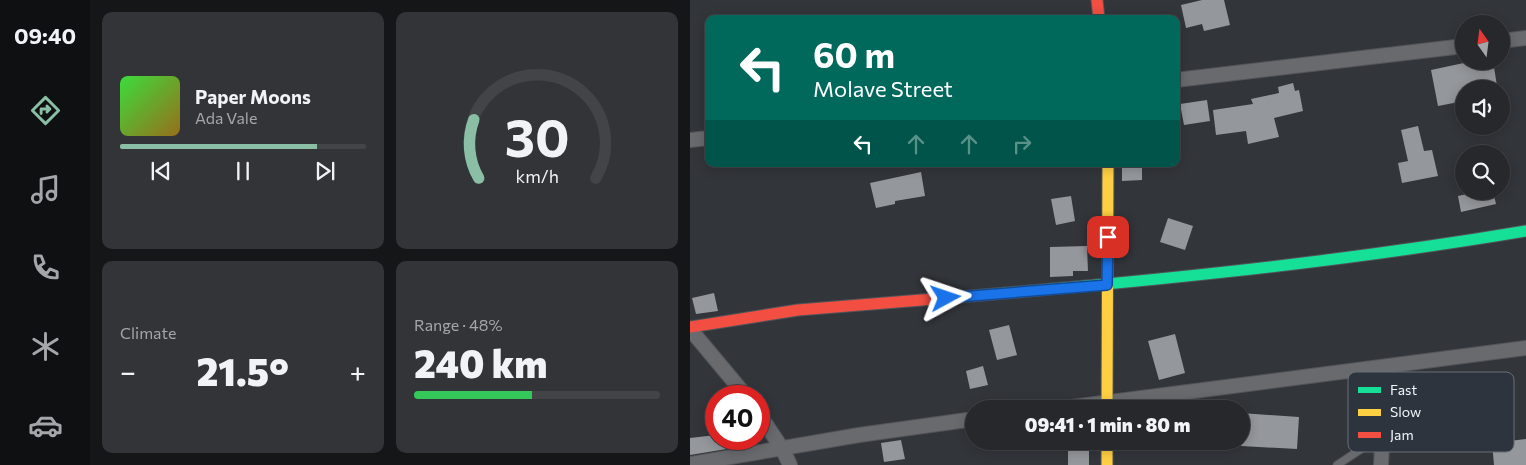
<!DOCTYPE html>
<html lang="en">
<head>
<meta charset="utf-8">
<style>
  :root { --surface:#26282c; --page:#323438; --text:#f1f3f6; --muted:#a4a6a9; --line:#424448; --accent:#8abfa5 }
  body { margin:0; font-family:Commissioner,sans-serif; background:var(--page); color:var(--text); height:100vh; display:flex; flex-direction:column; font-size:19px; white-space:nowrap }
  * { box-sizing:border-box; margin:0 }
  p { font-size:16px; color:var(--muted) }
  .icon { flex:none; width:28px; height:28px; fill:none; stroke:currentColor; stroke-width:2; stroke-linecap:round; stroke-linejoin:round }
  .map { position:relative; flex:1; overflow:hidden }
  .sheet { display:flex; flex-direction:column; gap:12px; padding:12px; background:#151618; width:600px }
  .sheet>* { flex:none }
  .guide { position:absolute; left:15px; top:15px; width:475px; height:152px; border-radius:10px; box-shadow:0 2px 12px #0003,0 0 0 1px var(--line); background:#00695c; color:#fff; overflow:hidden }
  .needle { width:32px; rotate:346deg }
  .tools { position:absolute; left:765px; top:15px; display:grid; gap:10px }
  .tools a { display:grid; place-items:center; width:55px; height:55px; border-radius:50%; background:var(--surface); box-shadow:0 2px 12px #0003,0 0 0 1px var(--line); font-size:25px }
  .speed { position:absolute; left:15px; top:385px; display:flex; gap:10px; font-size:25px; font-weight:700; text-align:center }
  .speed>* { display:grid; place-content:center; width:65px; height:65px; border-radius:50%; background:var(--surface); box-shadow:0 2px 12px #0003,0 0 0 1px var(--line); line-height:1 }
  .speed .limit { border:8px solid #d22; background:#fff; color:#111 }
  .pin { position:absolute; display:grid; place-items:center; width:42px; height:42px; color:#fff; margin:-21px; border-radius:10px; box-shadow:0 2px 8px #0006 }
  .me { position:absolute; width:55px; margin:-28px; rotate:85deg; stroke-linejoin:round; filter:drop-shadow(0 0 4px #0008) }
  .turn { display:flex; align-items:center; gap:18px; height:105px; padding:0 25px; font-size:22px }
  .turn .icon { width:65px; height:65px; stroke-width:2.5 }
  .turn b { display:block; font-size:35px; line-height:42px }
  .lanes { display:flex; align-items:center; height:48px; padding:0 25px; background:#0003; justify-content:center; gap:25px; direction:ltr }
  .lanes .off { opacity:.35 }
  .big { font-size:38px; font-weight:800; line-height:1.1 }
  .sheet .widget { flex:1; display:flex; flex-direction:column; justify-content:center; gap:8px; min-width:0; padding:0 18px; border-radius:10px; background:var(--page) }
  .sheet .dial { align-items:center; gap:0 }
  .dial svg { height:130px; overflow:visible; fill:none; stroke:var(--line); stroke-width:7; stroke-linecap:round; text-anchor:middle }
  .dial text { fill:var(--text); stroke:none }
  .song { display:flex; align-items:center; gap:15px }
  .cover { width:60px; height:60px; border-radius:8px; background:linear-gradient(135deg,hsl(120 70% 55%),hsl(40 70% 35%)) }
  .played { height:5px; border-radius:2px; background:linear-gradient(90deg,var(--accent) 80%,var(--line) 80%) }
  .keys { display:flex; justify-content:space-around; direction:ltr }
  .heat { display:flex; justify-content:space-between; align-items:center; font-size:28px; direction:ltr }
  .charge { height:8px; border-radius:4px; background:linear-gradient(90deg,#34c759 48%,var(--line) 0) }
  .sheet .tiles { flex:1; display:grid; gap:12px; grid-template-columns:repeat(2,1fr) }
  .trip { position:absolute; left:275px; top:400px; width:285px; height:50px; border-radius:25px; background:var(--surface); box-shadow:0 2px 12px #0003,0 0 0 1px var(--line); font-weight:800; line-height:50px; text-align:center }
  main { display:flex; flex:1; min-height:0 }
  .tabs { display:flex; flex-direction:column; width:90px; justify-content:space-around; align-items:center; background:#0f1012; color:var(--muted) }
  .tabs .icon { width:35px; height:35px }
  .tabs .current { color:var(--accent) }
  .tabs b { font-size:22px; color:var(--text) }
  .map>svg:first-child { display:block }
  .building { fill:#94979b }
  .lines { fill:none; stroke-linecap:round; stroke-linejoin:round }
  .lane-casing { stroke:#525459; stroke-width:9 }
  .street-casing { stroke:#525459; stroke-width:16 }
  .fast-casing { stroke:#525459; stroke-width:13 }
  .slow-casing { stroke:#525459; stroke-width:13 }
  .jam-casing { stroke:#525459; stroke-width:13 }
  .lane { stroke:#686a6e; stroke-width:7 }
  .street { stroke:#686a6e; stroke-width:14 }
  .fast { stroke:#16e098; stroke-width:11 }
  .slow { stroke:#ffcf43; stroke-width:11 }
  .jam { stroke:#f24e42; stroke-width:11 }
  .route-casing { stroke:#114b97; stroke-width:12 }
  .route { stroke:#1a73e8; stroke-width:9 }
  .key { fill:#2e343e; stroke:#686e77; stroke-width:1 }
  .key-label { font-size:14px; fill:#f1f5fb }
</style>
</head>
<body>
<main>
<nav class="tabs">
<b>09:40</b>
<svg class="icon current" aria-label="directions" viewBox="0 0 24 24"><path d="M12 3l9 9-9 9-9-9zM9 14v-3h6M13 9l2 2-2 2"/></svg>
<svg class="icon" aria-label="music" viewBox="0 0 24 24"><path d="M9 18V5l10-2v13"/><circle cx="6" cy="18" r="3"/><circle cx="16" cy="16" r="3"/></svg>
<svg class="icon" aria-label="phone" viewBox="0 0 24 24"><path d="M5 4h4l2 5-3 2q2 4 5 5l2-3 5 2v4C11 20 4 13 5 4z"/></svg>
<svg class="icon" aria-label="climate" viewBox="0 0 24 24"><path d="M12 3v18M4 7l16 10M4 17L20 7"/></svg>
<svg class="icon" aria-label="car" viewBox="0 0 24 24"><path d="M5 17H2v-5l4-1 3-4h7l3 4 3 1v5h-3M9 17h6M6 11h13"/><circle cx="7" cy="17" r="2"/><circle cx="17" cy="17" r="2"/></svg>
</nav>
<section class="sheet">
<div class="tiles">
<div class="widget">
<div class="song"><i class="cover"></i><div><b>Paper Moons</b><p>Ada Vale</p></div></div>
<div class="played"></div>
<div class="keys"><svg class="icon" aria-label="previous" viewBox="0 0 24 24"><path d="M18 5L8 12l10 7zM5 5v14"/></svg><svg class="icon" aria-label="pause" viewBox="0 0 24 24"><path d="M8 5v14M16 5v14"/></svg><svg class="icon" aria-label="next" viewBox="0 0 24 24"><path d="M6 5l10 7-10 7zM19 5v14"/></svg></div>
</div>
<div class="widget dial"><svg viewBox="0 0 100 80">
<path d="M14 69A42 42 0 1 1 86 69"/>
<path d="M14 69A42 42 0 0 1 11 33" stroke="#8abfa5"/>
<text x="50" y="56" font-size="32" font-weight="700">30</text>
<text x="50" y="72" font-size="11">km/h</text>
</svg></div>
<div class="widget"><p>Climate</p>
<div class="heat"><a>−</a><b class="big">21.5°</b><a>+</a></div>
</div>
<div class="widget"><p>Range · 48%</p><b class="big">240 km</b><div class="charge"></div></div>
</div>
</section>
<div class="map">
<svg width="836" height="465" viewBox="0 0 836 465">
  <rect width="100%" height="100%" fill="#32353a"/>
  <path class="building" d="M512 0H534L540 25 514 31 512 24 496 28 491 5Z
    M783 61H786L788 70 804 67 807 86 774 89V101L748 106 741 70Z
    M603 83 605 91 609 90 613 111 584 118 589 137 558 144 556 131 526 135 523 110 563 104 561 99 589 93 588 87Z
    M517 100 520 121 494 125 490 104Z
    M728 126 734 151 742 150 748 176 712 183 708 163 718 161 711 130Z
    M452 164V180L432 181V165Z
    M231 172 235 196 205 201V204L186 208 180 183Z
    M790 191H803L806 204 771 212 768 196Z
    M381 196 385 221 366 225 361 199Z
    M478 218 503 226 495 250 470 242Z
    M397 246 398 271H383V276L360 277V247Z
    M24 293 28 311 6 314 2 298Z
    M319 325 327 355 307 360 299 330Z
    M485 334 495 373 469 380 458 341Z
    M293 366 298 385 280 389 276 371Z
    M551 413 609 417 607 449 551 446Z
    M26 435V439H66L67 444 0 455V438Z
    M836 439V465H804L802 443Z
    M211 440 215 459 194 462 191 443Z
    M378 442H399V465H378Z"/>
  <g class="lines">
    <g class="lane-casing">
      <path id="lane" d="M647 465 691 436"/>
    </g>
    <g class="street-casing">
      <path id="street" d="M811 41 836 38
        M486 80 774 46
        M0 140 19 138
        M0 329 56 396
        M366 409 836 348
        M69 414 93 450 100 465
        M0 464 169 435 284 419
        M691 465 696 367"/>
    </g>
    <g class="fast-casing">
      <path id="fast" d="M244 299C442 283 640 264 836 231"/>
    </g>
    <g class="slow-casing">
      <path id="slow" d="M417 409 418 164
        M417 441V465"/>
    </g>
    <g class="jam-casing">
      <path id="jam" d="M407 0 409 19
        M0 327 108 310 244 299"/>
    </g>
    <use href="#lane" class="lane"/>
    <use href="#street" class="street"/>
    <use href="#fast" class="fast"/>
    <use href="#slow" class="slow"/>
    <use href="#jam" class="jam"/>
  </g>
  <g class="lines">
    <g class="route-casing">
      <path id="route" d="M256 298 417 285 418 237"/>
    </g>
    <use href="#route" class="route"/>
  </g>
  <rect x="658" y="372" width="166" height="80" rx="8" class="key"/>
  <rect x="668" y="387" width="23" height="6" fill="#16e098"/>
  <rect x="668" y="409" width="23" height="7" fill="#ffcf43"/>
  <rect x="668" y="432" width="23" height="6" fill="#f24e42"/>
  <g class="key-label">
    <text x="700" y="395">Fast</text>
    <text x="700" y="417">Slow</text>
    <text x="700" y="440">Jam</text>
  </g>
</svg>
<div class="tools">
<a><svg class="needle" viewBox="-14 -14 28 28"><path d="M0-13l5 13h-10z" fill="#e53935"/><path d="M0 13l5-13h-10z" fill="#a4a6a9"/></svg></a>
<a><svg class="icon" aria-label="sound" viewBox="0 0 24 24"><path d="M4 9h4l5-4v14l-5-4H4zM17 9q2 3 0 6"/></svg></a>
<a><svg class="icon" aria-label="search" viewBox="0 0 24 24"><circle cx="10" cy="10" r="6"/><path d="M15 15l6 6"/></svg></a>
</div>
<div class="speed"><div class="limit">40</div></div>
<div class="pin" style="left:418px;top:237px;background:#d93025"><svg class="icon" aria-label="arrive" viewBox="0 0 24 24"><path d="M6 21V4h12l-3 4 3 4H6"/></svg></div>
<svg class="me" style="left:256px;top:298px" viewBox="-20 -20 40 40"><path d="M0-17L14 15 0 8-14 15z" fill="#1a73e8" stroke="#fff" stroke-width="4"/></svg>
<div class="trip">09:41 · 1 min · 80 m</div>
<div class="guide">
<div class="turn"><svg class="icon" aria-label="left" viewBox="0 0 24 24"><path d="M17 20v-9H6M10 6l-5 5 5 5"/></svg><div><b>60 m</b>Molave Street</div></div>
<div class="lanes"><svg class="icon" aria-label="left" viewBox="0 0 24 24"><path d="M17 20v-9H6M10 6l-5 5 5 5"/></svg><svg class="icon off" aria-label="ahead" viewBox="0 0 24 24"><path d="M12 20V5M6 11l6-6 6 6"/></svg><svg class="icon off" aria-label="ahead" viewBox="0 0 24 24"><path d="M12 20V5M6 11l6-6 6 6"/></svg><svg class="icon off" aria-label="right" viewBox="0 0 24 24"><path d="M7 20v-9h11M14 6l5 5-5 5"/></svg></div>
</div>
</div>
</main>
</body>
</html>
